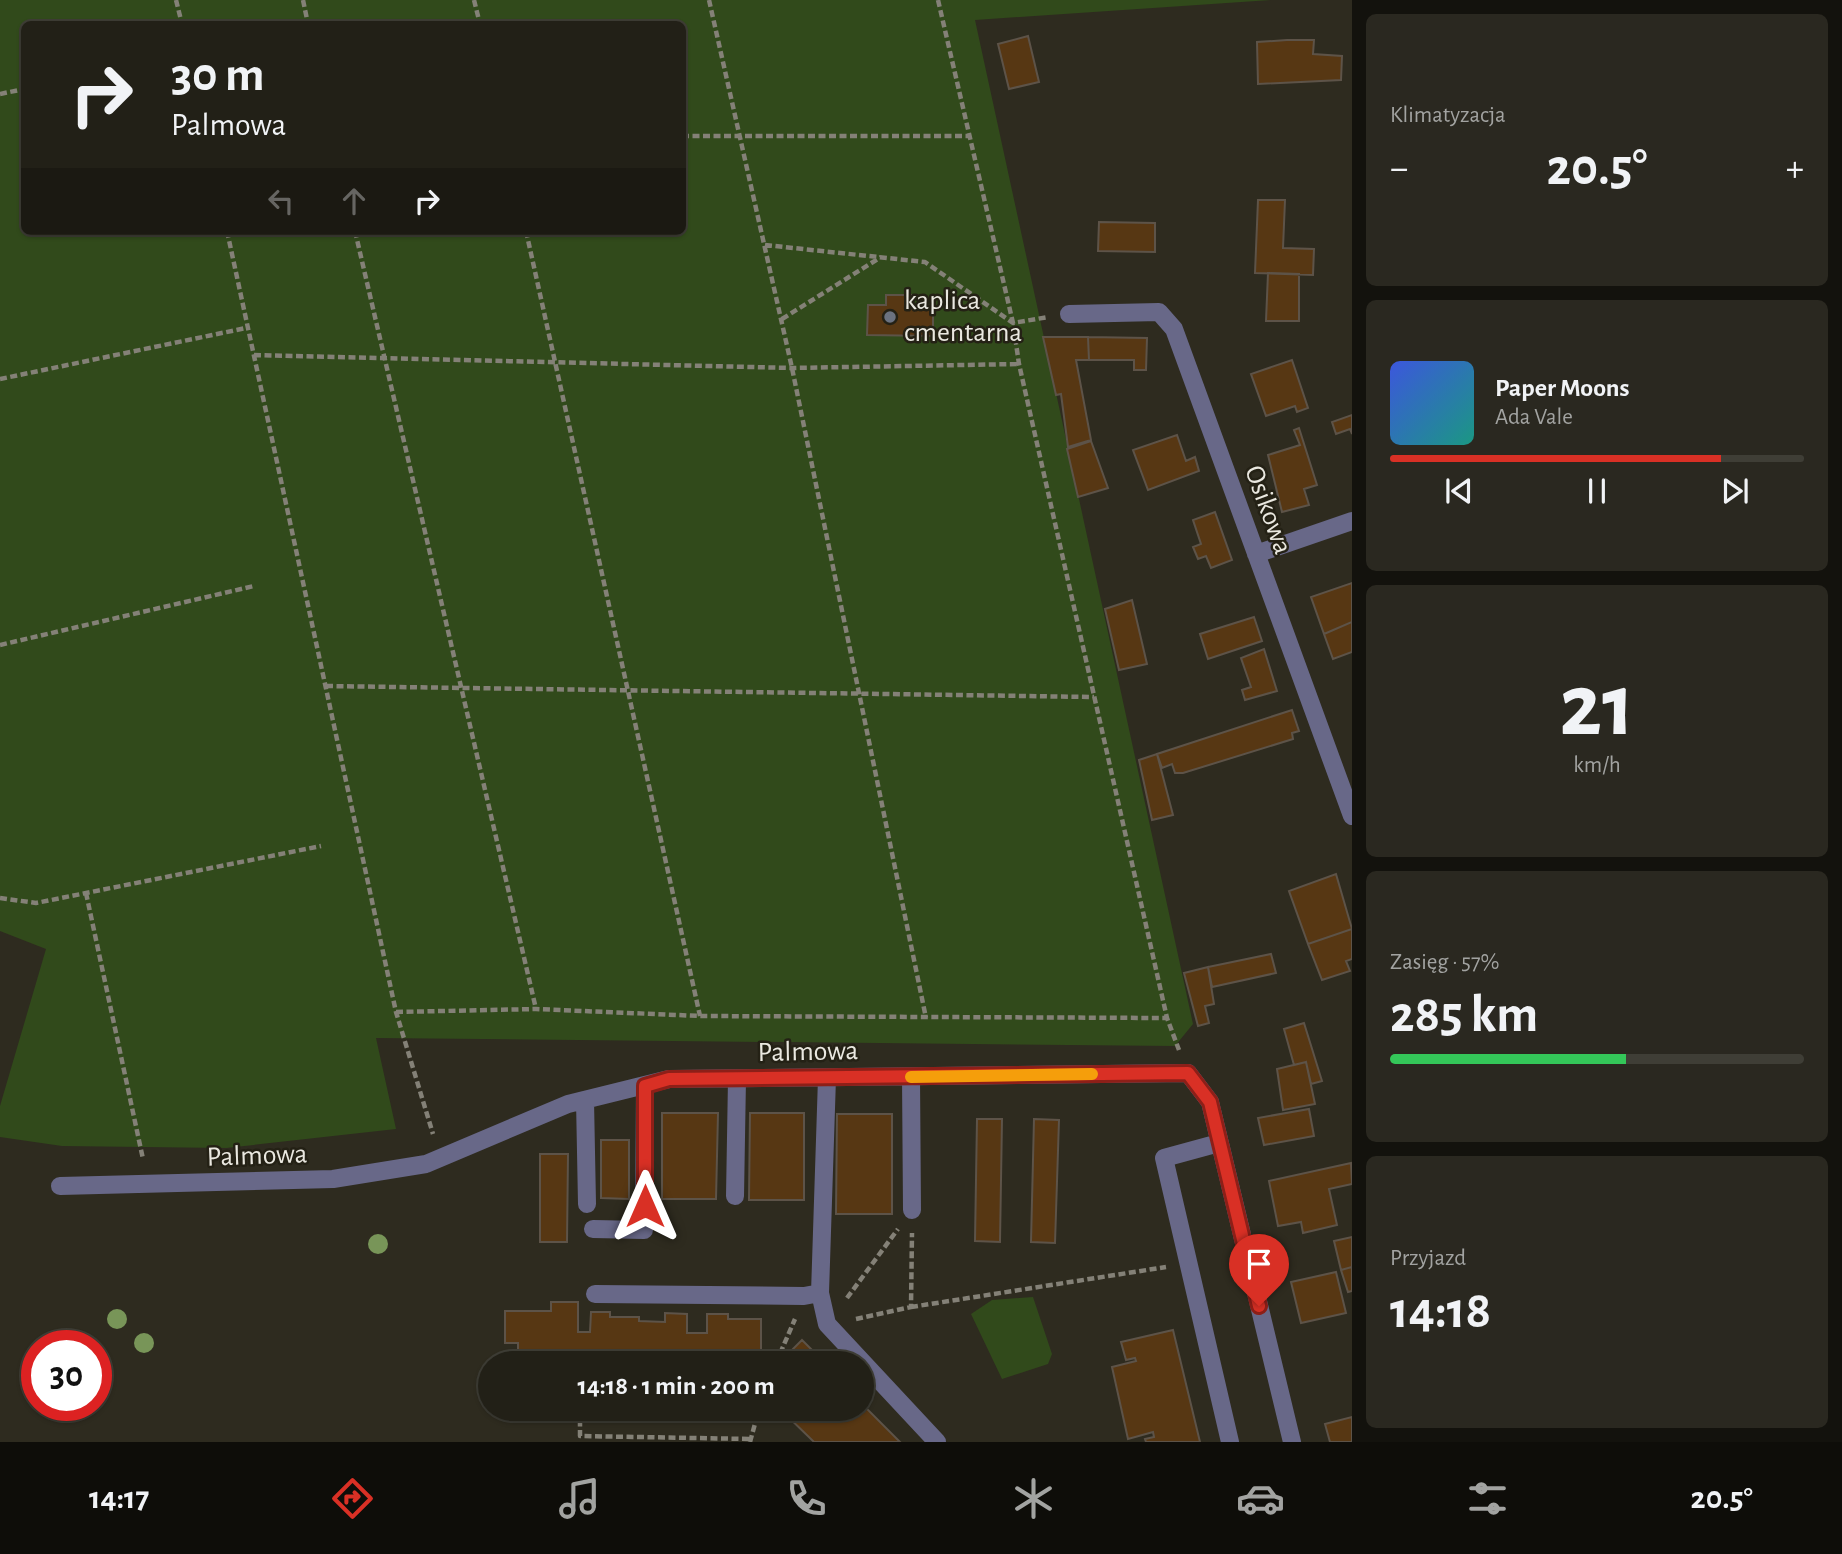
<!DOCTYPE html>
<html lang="pl">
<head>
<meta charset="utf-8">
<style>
  :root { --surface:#222017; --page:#2a2820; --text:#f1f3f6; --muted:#a2a3a1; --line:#3f3e36; --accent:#d93025 }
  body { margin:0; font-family:"Alegreya Sans",sans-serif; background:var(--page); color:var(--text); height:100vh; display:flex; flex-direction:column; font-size:26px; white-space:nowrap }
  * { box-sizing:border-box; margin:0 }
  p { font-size:23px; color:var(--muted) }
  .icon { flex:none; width:38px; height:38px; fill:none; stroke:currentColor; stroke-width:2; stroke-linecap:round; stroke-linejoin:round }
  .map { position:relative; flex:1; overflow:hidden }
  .side { display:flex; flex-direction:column; gap:14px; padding:14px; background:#13120d; width:490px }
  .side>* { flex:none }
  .banner { position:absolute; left:21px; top:21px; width:665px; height:214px; border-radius:10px; box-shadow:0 2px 5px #0004,0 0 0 2px var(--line); background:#222017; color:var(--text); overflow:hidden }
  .speed { position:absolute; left:21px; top:1330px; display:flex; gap:14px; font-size:35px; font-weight:700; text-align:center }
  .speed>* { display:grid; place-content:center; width:91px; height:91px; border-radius:50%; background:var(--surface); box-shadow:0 2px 5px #0004,0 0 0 2px var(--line); line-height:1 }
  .speed .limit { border:10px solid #d22; background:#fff; color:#111 }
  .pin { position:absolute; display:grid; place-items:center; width:60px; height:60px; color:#fff; margin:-72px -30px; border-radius:50% 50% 50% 0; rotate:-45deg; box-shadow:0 0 7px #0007 }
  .pin .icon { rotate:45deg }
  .me { position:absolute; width:77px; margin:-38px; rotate:0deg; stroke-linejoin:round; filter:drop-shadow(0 0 5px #0008) }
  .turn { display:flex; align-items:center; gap:24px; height:147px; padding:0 35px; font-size:32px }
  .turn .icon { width:91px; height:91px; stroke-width:2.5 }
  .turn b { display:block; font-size:49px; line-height:60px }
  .lanes { display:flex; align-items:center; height:66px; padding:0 35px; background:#0003; justify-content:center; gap:35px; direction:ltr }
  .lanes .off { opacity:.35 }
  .big { font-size:52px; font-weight:700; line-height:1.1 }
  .side .widget { flex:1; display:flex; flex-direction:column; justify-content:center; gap:10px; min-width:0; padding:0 24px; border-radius:10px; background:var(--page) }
  .side .dial { align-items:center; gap:0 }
  .dial b { font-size:91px; line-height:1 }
  .song { display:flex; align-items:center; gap:21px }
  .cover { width:84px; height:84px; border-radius:10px; background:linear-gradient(135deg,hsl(230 70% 55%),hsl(170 70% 35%)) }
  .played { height:7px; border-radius:4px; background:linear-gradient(90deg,var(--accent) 80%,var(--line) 80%) }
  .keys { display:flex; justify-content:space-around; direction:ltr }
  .heat { display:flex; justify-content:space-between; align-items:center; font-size:38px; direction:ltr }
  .charge { height:10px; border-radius:5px; background:linear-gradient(90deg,#34c759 57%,var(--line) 0) }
  .trip { position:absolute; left:478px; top:1351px; width:396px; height:70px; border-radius:35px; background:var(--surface); box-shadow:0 2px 5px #0004,0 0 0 2px var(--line); font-weight:700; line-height:70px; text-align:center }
  .menu { display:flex; height:112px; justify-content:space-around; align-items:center; background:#0e0d09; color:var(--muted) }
  .menu .icon { width:49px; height:49px }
  .menu .active { color:var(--accent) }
  .menu b { font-size:32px; color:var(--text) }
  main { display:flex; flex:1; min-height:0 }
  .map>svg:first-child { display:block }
  .green { fill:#314a1b; fill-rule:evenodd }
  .building { fill:#573713; stroke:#5d5348; stroke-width:2 }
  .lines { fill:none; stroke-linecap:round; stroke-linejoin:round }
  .path { stroke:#848177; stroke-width:4.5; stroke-dasharray:7 3.5; stroke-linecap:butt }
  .minor { stroke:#686888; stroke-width:18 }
  .tree { fill:#789558 }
  .route-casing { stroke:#8d1f18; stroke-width:18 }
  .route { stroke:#d93025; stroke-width:12 }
  .slow { stroke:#f59e0b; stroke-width:12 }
  .worship-dot { fill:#6b7280; stroke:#242115; stroke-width:2.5 }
  .labels { text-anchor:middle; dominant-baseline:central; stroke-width:5; stroke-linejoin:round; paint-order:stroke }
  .poi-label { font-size:28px; fill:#eae8e0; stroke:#242115; text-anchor:start }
  .street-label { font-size:28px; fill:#eae8e0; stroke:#242115 }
</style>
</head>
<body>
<main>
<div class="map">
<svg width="1352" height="1442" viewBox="0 0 1352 1442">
  <rect width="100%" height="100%" fill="#2e2b1f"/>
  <path class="green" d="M0 0H1271L975 20 1193 1024 1175 1046 376 1038 396 1129 226 1148 62 1146 0 1137V1106L46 949 0 931ZM24 24H682V231H24Z
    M1033 1297 1052 1354 1048 1364 1002 1379 971 1314 992 1300Z"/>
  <path class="building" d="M1028 36 1039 82 1009 89 998 44Z
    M1287 40H1314L1313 54 1342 56 1341 80 1258 84 1257 42Z
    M1258 200H1285L1283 248 1314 249 1313 275 1255 273Z
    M1099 222 1155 223V252L1098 251Z
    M1268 273 1299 274V321H1266Z
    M886 295H912L911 305H933V336L867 335 868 305H886Z
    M1043 337H1088L1089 360H1076L1091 440 1068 447 1061 394 1056 395Z
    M1088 337 1147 338 1146 370H1134V360H1089Z
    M1292 360 1308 408 1297 412 1295 406 1266 416 1251 374Z
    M1352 415V434L1350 429 1336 434 1332 422Z
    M1299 428 1317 485 1304 489 1309 505 1282 512 1268 455 1300 445 1294 430Z
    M1177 435 1186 461 1195 457 1199 471 1148 490 1133 450Z
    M1091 441 1108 488 1078 497 1067 449Z
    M1215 512 1232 560 1211 568 1206 556 1198 559 1193 547 1201 544 1193 520Z
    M1352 583V622L1324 634 1311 597Z
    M1132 600 1147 664 1119 670 1105 609Z
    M1254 617 1262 641 1208 659 1200 634Z
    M1352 622V652L1333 659 1324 634Z
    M1264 649 1277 691 1245 700 1242 690 1251 687 1241 658Z
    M1292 710 1299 731 1292 733 1293 739 1183 773H1175L1172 764 1162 768 1157 754Z
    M1157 754 1173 815 1152 820 1139 760Z
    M1336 874 1352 929 1308 944 1289 891Z
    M1352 929V959L1346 961 1350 971 1322 980 1308 944Z
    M1271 954 1276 973 1212 987 1208 967Z
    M1208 967 1214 1004 1205 1006 1209 1023 1198 1026 1184 973Z
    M1304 1023 1322 1081 1311 1084 1306 1062 1294 1065 1284 1029Z
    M1306 1062 1315 1104 1283 1110 1277 1069Z
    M1309 1109 1314 1136 1264 1145 1258 1118Z
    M662 1113H718L716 1199H662Z
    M750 1113H804V1200H749Z
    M837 1114H892V1214H836Z
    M977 1119H1002L1000 1242 975 1241Z
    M1034 1119 1059 1120 1055 1243 1031 1242Z
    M601 1140H629V1199L601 1198Z
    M540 1154H568L567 1242H540Z
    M1351 1163 1352 1184 1329 1189 1337 1225 1303 1233 1301 1222 1278 1226 1269 1181Z
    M1352 1237V1267L1341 1270 1334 1241Z
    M1352 1267V1291L1348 1292 1341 1270Z
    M1336 1272 1346 1313 1301 1323 1291 1282Z
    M551 1302H578V1332H590L591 1312H610V1317H639V1321L665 1322V1313L687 1314V1333H707V1314H728V1319H761V1363H547V1359H540V1363H518V1343H505V1311H551Z
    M1173 1330 1200 1442H1146L1145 1439 1154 1437 1153 1432 1128 1439 1112 1367 1136 1361 1135 1358 1126 1360 1121 1342Z
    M802 1340 822 1360 826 1355 834 1363H779Z
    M861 1392 870 1401 865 1407 900 1442H814L780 1409H861Z
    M1352 1417V1442H1330L1325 1424Z"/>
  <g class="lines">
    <path class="path" d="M176 0 182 24
      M303 0 308 24
      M474 0 480 24
      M709 0 792 368 926 1018
      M938 0 1013 323 1019 364 1167 1018 1179 1050
      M0 94 24 89
      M682 136H969
      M227 231 396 1012 433 1134
      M355 231 536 1009
      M526 231 700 1016
      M765 245 925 262 1013 323 1048 317
      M782 319 881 257
      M254 355 792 368 1019 364
      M0 379 246 328
      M0 645 254 586
      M326 686 1094 697
      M86 893 143 1159
      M0 898 36 903 321 846
      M396 1012 536 1009 700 1016 1167 1018
      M847 1298 898 1229
      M911 1307 1166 1267
      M856 1319 911 1307 912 1233
      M776 1363 795 1319
      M580 1409V1436L751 1439
      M750 1442 759 1409"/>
    <path class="minor" d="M1069 314 1159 312 1174 329 1352 816
      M1256 554 1352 521
      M911 1077 912 1210
      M827 1078 820 1293 827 1324 937 1442
      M585 1100 587 1204
      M1219 1143 1164 1158 1230 1442
      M60 1186 333 1179 426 1164 568 1104 669 1079 1188 1073 1210 1102 1292 1442
      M735 1196 737 1079
      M593 1229 644 1230 645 1085
      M595 1294 804 1296 820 1293"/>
  </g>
  <g class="tree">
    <circle cx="378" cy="1244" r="10"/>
    <circle cx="117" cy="1319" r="10"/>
    <circle cx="144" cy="1343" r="10"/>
  </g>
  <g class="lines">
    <g class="route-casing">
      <path id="route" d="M645 1206V1086L669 1079 1188 1073 1210 1102 1259 1306"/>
    </g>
    <use href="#route" class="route"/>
    <path class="slow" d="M911 1077 1092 1074"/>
  </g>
  <circle class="worship-dot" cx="890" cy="317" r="7"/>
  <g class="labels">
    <g class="poi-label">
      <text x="904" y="301">kaplica<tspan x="904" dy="32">cmentarna</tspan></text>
    </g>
    <g class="street-label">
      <text transform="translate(1268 510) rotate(70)">Osikowa</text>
      <text transform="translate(808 1052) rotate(-1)">Palmowa</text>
      <text transform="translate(257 1156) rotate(-2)">Palmowa</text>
    </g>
  </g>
</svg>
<div class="speed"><div class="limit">30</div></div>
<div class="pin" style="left:1259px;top:1306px;background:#d93025"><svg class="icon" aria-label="arrive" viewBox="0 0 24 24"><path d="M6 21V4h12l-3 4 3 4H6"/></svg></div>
<svg class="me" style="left:645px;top:1206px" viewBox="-20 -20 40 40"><path d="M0-17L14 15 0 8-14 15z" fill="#d93025" stroke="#fff" stroke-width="4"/></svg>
<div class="trip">14:18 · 1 min · 200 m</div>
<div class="banner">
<div class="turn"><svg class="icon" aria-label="right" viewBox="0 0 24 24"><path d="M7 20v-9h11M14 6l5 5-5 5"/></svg><div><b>30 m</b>Palmowa</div></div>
<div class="lanes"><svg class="icon off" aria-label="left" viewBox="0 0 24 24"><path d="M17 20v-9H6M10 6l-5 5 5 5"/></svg><svg class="icon off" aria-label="ahead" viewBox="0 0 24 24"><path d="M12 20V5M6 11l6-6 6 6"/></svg><svg class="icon" aria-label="right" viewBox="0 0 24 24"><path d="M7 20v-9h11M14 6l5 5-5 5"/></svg></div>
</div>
</div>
<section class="side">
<div class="widget"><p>Klimatyzacja</p>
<div class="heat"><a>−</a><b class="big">20.5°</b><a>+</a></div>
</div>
<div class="widget">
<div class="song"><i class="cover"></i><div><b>Paper Moons</b><p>Ada Vale</p></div></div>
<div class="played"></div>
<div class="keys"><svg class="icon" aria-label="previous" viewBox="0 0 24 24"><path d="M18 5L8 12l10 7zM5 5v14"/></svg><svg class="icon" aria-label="pause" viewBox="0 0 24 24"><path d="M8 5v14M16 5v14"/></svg><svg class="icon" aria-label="next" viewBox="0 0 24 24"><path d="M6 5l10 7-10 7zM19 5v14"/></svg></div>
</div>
<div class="widget dial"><b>21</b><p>km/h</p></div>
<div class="widget"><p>Zasięg · 57%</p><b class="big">285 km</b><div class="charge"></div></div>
<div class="widget"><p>Przyjazd</p><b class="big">14:18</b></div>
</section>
</main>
<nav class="menu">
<b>14:17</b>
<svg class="icon active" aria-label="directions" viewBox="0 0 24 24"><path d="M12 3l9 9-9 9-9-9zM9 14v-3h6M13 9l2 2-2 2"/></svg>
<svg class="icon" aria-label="music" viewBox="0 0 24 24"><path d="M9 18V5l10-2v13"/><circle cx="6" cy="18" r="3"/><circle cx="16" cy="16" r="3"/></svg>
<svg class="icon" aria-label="phone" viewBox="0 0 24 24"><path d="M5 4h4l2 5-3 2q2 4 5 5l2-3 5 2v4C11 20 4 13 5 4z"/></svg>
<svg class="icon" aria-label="climate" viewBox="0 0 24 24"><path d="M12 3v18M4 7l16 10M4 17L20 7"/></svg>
<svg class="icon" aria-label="car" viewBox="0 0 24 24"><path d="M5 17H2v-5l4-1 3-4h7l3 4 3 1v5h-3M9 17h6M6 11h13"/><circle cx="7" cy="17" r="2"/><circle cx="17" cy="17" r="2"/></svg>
<svg class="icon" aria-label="filters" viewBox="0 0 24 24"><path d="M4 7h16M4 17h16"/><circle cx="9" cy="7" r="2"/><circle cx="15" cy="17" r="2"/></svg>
<b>20.5°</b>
</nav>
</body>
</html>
